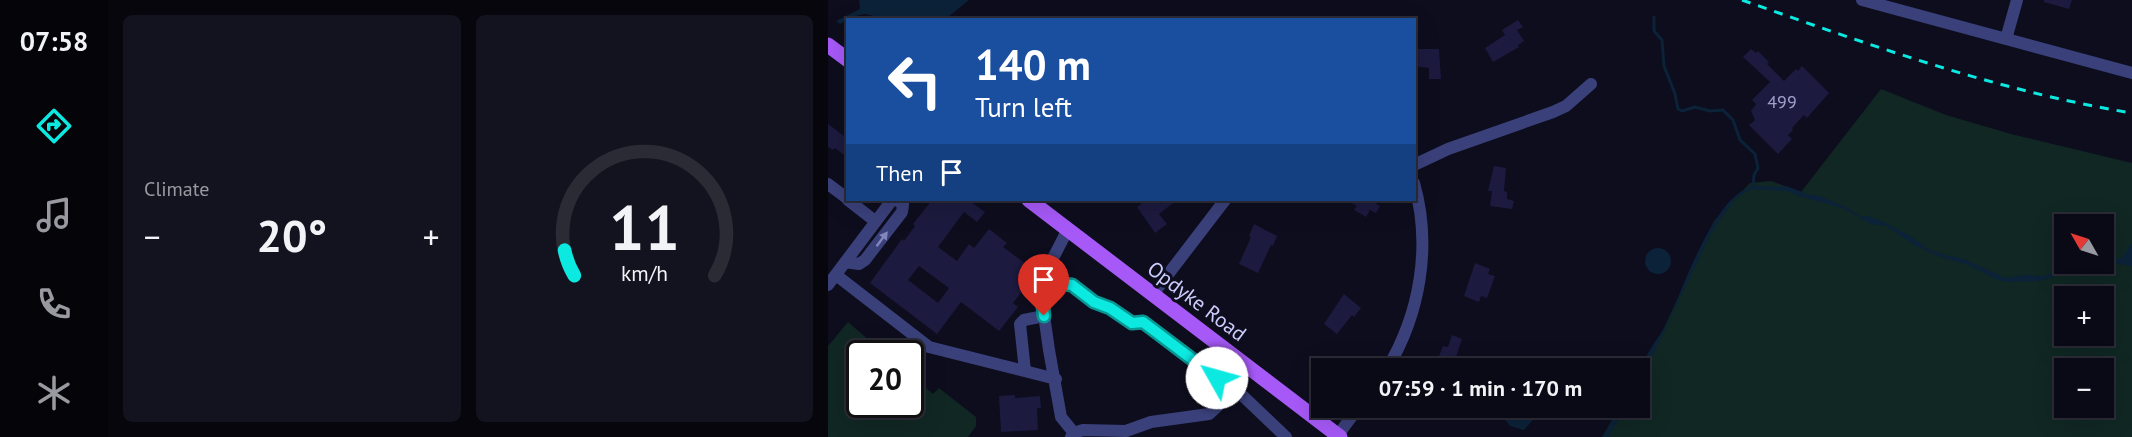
<!DOCTYPE html>
<html lang="en">
<head>
<meta charset="utf-8">
<style>
  :root { --surface:#0a0a16; --page:#13131f; --text:#f1f3f6; --muted:#999aa1; --line:#2a2b35; --accent:#0ce9e1 }
  body { margin:0; font-family:"PT Sans",sans-serif; background:var(--page); color:var(--text); height:100vh; display:flex; flex-direction:column; font-size:22px; white-space:nowrap }
  * { box-sizing:border-box; margin:0 }
  p { font-size:20px; color:var(--muted) }
  .icon { flex:none; width:33px; height:33px; fill:none; stroke:currentColor; stroke-width:2; stroke-linecap:round; stroke-linejoin:round }
  .map { position:relative; flex:1; overflow:hidden }
  .panel { display:flex; flex-direction:column; gap:15px; padding:15px; background:#06060c; width:720px }
  .panel>* { flex:none }
  .guide { position:absolute; left:18px; top:18px; width:570px; height:183px; border-radius:0px; box-shadow:0 6px 24px #0002,0 0 0 2px var(--line); background:#1a4fa0; color:#fff; overflow:hidden }
  .needle { width:39px; rotate:309deg }
  .buttons { position:absolute; left:1226px; top:214px; display:grid; gap:12px }
  .buttons a { display:grid; place-items:center; width:60px; height:60px; border-radius:0px; background:var(--surface); box-shadow:0 6px 24px #0002,0 0 0 2px var(--line); font-size:30px }
  .speed { position:absolute; left:18px; top:340px; display:flex; gap:12px; font-size:30px; font-weight:700; text-align:center }
  .speed>* { display:grid; place-content:center; width:78px; height:78px; border-radius:50%; background:var(--surface); box-shadow:0 6px 24px #0002,0 0 0 2px var(--line); line-height:1 }
  .speed .limit { border:3px solid #111; border-radius:9px; background:#fff; color:#111 }
  .pin { position:absolute; display:grid; place-items:center; width:51px; height:51px; color:#fff; margin:-62px -26px; border-radius:50% 50% 50% 0; rotate:-45deg; box-shadow:0 0 6px #0007 }
  .pin .icon { rotate:45deg }
  .me { position:absolute; width:66px; margin:-33px; rotate:308deg; stroke-linejoin:round; filter:drop-shadow(0 0 4px #0008) }
  .turn { display:flex; align-items:center; gap:21px; height:126px; padding:0 30px; font-size:27px }
  .turn .icon { width:78px; height:78px; stroke-width:2.5 }
  .turn b { display:block; font-size:42px; line-height:51px }
  .then { display:flex; align-items:center; height:57px; padding:0 30px; background:#0003; gap:12px; font-size:22px }
  .big { font-size:45px; font-weight:700; line-height:1.1 }
  .panel .widget { flex:1; display:flex; flex-direction:column; justify-content:center; gap:9px; min-width:0; padding:0 21px; border-radius:9px; background:var(--page) }
  .panel .dial { align-items:center; gap:0 }
  .dial svg { height:156px; overflow:visible; fill:none; stroke:var(--line); stroke-width:7; stroke-linecap:round; text-anchor:middle }
  .dial text { fill:var(--text); stroke:none }
  .heat { display:flex; justify-content:space-between; align-items:center; font-size:33px; direction:ltr }
  .panel .tiles { flex:1; display:grid; gap:15px; grid-template-columns:repeat(2,1fr) }
  .trip { position:absolute; left:483px; top:358px; width:339px; height:60px; border-radius:0px; background:var(--surface); box-shadow:0 6px 24px #0002,0 0 0 2px var(--line); font-weight:700; line-height:60px; text-align:center }
  main { display:flex; flex:1; min-height:0 }
  .tab-bar { display:flex; flex-direction:column; width:108px; justify-content:space-around; align-items:center; background:#040409; color:var(--muted) }
  .tab-bar .icon { width:42px; height:42px }
  .tab-bar .selected { color:var(--accent) }
  .tab-bar b { font-size:27px; color:var(--text) }
  .map>svg:first-child { display:block }
  .green { fill:#102723; fill-rule:evenodd }
  .water { fill:#0b2238 }
  .lines { fill:none; stroke-linecap:round; stroke-linejoin:round }
  .stream { stroke:#0b2238; stroke-width:3 }
  .building { fill:#1c1a3e; fill-rule:evenodd }
  .minor { stroke:#3a407a; stroke-width:12 }
  .major { stroke:#a659f7; stroke-width:15 }
  .rail { stroke:#0ce9e1; stroke-width:3; stroke-dasharray:9 8; stroke-linecap:butt }
  .oneway { fill:#8386bb }
  .route-casing { stroke:#089792; stroke-width:15 }
  .route { stroke:#0ce9e1; stroke-width:10 }
  .labels { text-anchor:middle; dominant-baseline:central; stroke-width:6; stroke-linejoin:round; paint-order:stroke }
  .number-label { font-size:18px; fill:#a0a0cc }
  .street-label { font-size:21px; fill:#cccdfc; stroke:#0d0d1e }
</style>
</head>
<body>
<main>
<nav class="tab-bar">
<b>07:58</b>
<svg class="icon selected" aria-label="directions" viewBox="0 0 24 24"><path d="M12 3l9 9-9 9-9-9zM9 14v-3h6M13 9l2 2-2 2"/></svg>
<svg class="icon" aria-label="music" viewBox="0 0 24 24"><path d="M9 18V5l10-2v13"/><circle cx="6" cy="18" r="3"/><circle cx="16" cy="16" r="3"/></svg>
<svg class="icon" aria-label="phone" viewBox="0 0 24 24"><path d="M5 4h4l2 5-3 2q2 4 5 5l2-3 5 2v4C11 20 4 13 5 4z"/></svg>
<svg class="icon" aria-label="climate" viewBox="0 0 24 24"><path d="M12 3v18M4 7l16 10M4 17L20 7"/></svg>
</nav>
<section class="panel">
<div class="tiles">
<div class="widget"><p>Climate</p>
<div class="heat"><a>−</a><b class="big">20°</b><a>+</a></div>
</div>
<div class="widget dial"><svg viewBox="0 0 100 80">
<path d="M14 69A42 42 0 1 1 86 69"/>
<path d="M14 69A42 42 0 0 1 9 56" stroke="#0ce9e1"/>
<text x="50" y="56" font-size="32" font-weight="700">11</text>
<text x="50" y="72" font-size="11">km/h</text>
</svg></div>
</div>
</section>
<div class="map">
<svg width="1304" height="437" viewBox="0 0 1304 437">
  <rect width="100%" height="100%" fill="#0d0d1e"/>
  <path class="green" d="M1053 89 1118 115 1183 134 1304 163V437H774L791 408H812V372L833 334 886 221 922 183 943 181 973 192ZM1236 225H1275V264H1236ZM1236 297H1275V336H1236ZM1236 369H1275V408H1236Z
    M20 322 57 354H32V405H82L83 375 105 394 111 388 148 417V426L140 437H0V346Z"/>
  <path class="water" d="M31 0H141L120 17 110 19H58L37 14 27 16 12 24 8 21 32 9Z
    M930 186 949 187 958 186 982 195 992 196 1020 208 1033 217 1040 216 1058 223 1084 237 1098 248 1117 255 1136 259 1177 278 1196 275 1216 276 1249 264H1275V261L1294 258 1304 243V266L1287 263 1262 265 1211 281 1179 282 1170 280 1143 266 1110 256 1088 246 1058 226 1043 224 1015 208 974 197 958 191 923 189 907 199 883 233 812 382C811 358 831 340 841 319 855 288 890 185 930 186Z
    M817 261a13 13 0 1 1 26 0a13 13 0 1 1-26 0Z
    M668 408H704V421L696 430 682 426Z
    M789 408H797L781 437H774L781 427Z"/>
  <g class="lines">
    <path class="stream" d="M826 17V31L834 40 836 66 847 94 850 109 854 111 867 107 882 111 895 110 905 120 912 140 927 154 930 168 926 175 925 186"/>
  </g>
  <path class="building" d="M1216 0H1244L1241 9 1216 2Z
    M690 20 695 27 689 30 696 41 690 45 691 47 665 62 657 48 677 35 674 30Z
    M590 49H611L613 79H601V68L586 66V50Z
    M923 49 928 53 930 51 941 62 939 64 956 81 968 69 970 71 974 66 1001 93 979 118 976 115 964 128 965 130 960 135 964 139 950 154 921 125 927 120 923 111 928 104 924 100 942 82 915 57Z
    M0 124 20 139V158L7 148 5 150 0 147Z
    M666 166 678 168 676 191 679 192V199L686 201 684 209 662 206 664 191H660Z
    M104 200H140L157 212 149 222 136 212 110 247 129 261 141 244 146 248 161 229 179 243 175 247 209 272 185 303 190 307 171 331 133 302 109 334 42 283 74 239 76 241 87 226 85 224ZM91 266 121 288 110 303 80 280Z
    M318 200H349L331 214 339 224 327 233 309 207Z
    M518 200H551L548 204 552 206 548 213 542 210 538 217 526 210 529 206Z
    M426 224 449 236 445 246 443 245 430 273 411 264 423 237 421 236Z
    M647 263 662 269 660 274 667 276 659 298 653 296 651 302 636 296Z
    M516 294 533 308 526 317 524 315 509 334 496 324Z
    M624 335 634 339 624 369 607 366 615 346 620 347Z
    M187 395V398L212 396 213 408H209L210 430 173 432 171 396Z"/>
  <g class="lines">
    <path class="minor" d="M1034 0 1304 73
      M1178 39 1189 0
      M586 165 620 149 725 112 738 106 763 84
      M0 184 20 199
      M20 200 47 221
      M240 229 219 270 235 284 244 285 266 301 282 308 304 323 315 322 403 388 393 403 381 414 323 422 298 431 255 430 246 433 243 437
      M17 262 31 264 37 260 74 212 75 205 69 200
      M219 270 214 280 213 294 221 350 233 417 246 433
      M8 275 101 347 228 379
      M0 285 64 200
      M325 294 397 200
      M419 366 403 388 416 397 458 437
      M559 369C592 314 604 246 586 183
      M197 371 192 324 196 320 216 316
      M510 435 530 408"/>
    <path class="major" d="M0 45 20 60
      M201 200 512 437"/>
    <path class="rail" d="M914 0C1042 45 1169 91 1304 113"/>
  </g>
  <defs><path id="oneway-solid" d="M-6-.8H1V-3.2L6.5 0L1 3.2V.8H-6Z" transform="scale(1.5)"/></defs>
  <use class="oneway" href="#oneway-solid" transform="translate(54 239) rotate(-53)"/>
  <g class="lines">
    <g class="route-casing">
      <path id="route" d="M216 316 213 288 219 270 235 284 244 285 266 302 282 308 304 323 315 322 389 378"/>
    </g>
    <use href="#route" class="route"/>
  </g>
  <g class="labels">
    <g class="number-label">
      <text x="954" y="101">499</text>
    </g>
    <g class="street-label">
      <text transform="translate(369 301) rotate(37)">Opdyke Road</text>
    </g>
  </g>
</svg>
<div class="buttons">
<a><svg class="needle" viewBox="-14 -14 28 28"><path d="M0-13l5 13h-10z" fill="#e53935"/><path d="M0 13l5-13h-10z" fill="#999aa1"/></svg></a>
<a>+</a>
<a>−</a>
</div>
<div class="speed"><div class="limit">20</div></div>
<div class="pin" style="left:216px;top:316px;background:#d93025"><svg class="icon" aria-label="arrive" viewBox="0 0 24 24"><path d="M6 21V4h12l-3 4 3 4H6"/></svg></div>
<svg class="me" style="left:389px;top:378px" viewBox="-20 -20 40 40"><circle r="19" fill="#fff"/><path d="M0-13L10 11 0 6-10 11z" fill="#0ce9e1"/></svg>
<div class="trip">07:59 · 1 min · 170 m</div>
<div class="guide">
<div class="turn"><svg class="icon" aria-label="left" viewBox="0 0 24 24"><path d="M17 20v-9H6M10 6l-5 5 5 5"/></svg><div><b>140 m</b>Turn left</div></div>
<div class="then">Then<svg class="icon" aria-label="arrive" viewBox="0 0 24 24"><path d="M6 21V4h12l-3 4 3 4H6"/></svg></div>
</div>
</div>
</main>
</body>
</html>
